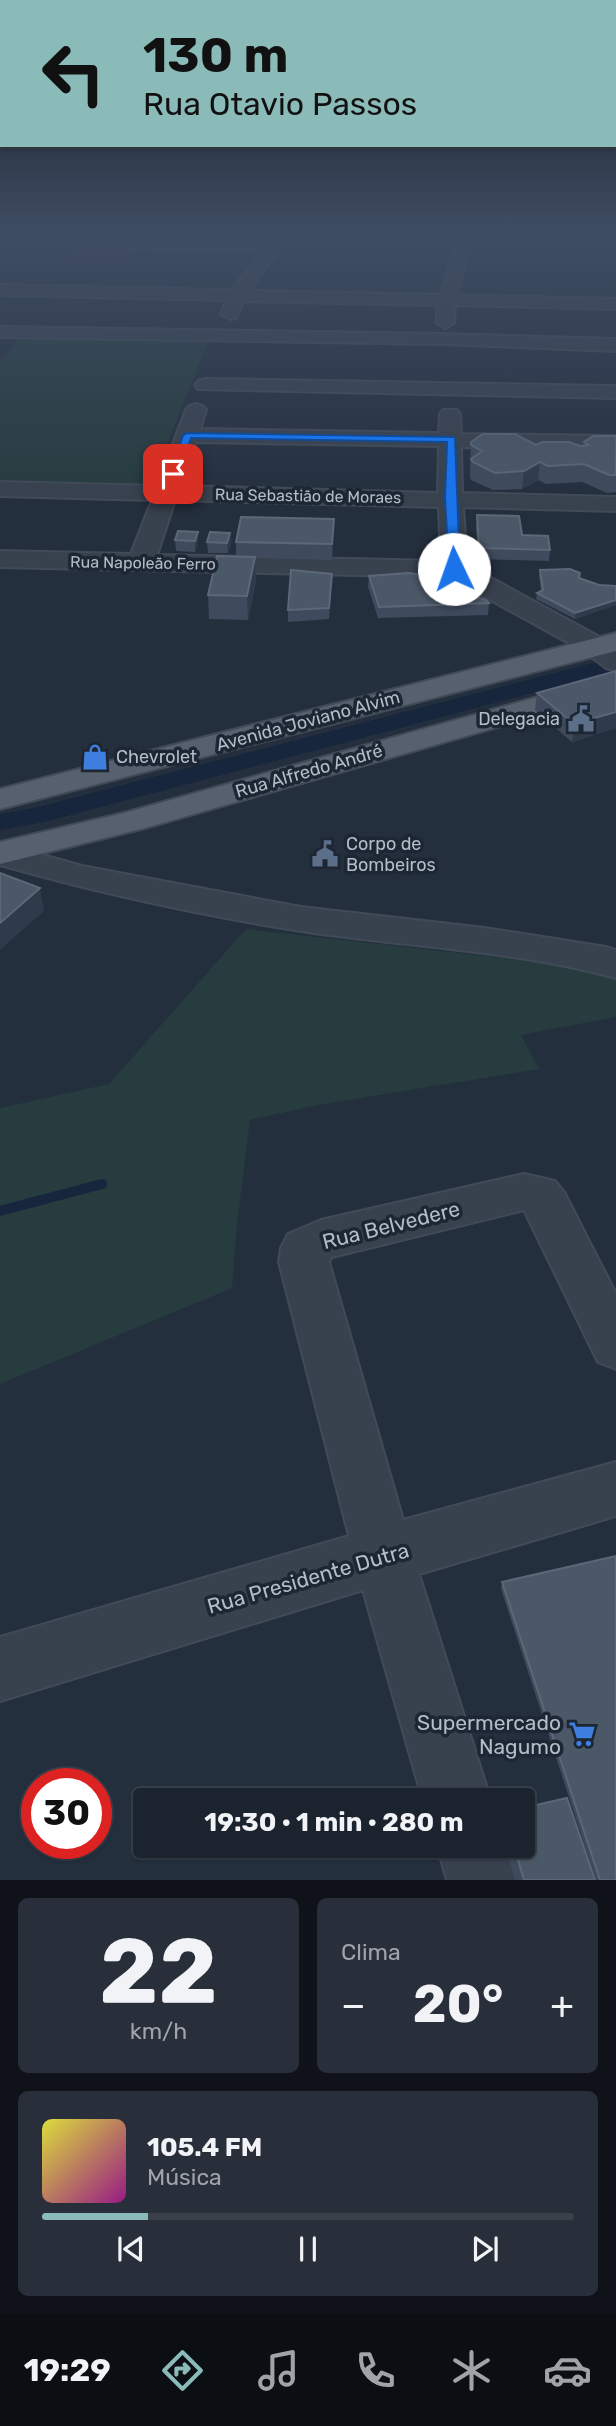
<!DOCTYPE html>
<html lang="pt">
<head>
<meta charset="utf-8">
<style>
  :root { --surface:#1b232e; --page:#282f3a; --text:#f1f3f6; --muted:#a0a4aa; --line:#39404a; --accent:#8bbbb9 }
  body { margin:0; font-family:Rubik,sans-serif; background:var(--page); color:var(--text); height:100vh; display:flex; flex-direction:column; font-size:26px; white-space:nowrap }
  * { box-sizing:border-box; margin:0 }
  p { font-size:23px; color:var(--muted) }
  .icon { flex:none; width:38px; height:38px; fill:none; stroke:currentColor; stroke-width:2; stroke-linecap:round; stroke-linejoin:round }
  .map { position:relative; height:1880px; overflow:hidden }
  .sheet { display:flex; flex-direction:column; gap:18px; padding:18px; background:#0f1319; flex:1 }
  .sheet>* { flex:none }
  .hud { position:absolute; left:0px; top:0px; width:616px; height:147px; box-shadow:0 2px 5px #0004,0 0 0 2px var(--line); background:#8bbbb9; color:#111; overflow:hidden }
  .speed { position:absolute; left:21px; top:1768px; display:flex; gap:14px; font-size:35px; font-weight:700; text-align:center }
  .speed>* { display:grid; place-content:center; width:91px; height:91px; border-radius:50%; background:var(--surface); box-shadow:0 2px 5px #0004,0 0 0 2px var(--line); line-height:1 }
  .speed .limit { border:10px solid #d22; background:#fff; color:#111 }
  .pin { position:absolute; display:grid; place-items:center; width:60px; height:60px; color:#fff; margin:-30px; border-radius:14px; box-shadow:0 4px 10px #0006 }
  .me { position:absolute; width:77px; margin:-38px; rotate:357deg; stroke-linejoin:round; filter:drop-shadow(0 0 5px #0008) }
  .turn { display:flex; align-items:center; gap:24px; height:147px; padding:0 28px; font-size:32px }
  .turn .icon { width:91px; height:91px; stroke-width:2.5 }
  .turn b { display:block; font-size:49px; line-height:60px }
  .big { font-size:52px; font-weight:700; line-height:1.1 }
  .sheet .widget { flex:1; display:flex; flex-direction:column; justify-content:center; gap:10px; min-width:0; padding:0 24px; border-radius:10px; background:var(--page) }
  .sheet .dial { align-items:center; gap:0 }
  .dial b { font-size:91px; line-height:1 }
  .song { display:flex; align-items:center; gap:21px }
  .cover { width:84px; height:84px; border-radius:10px; background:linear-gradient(135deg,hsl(60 70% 55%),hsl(310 70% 35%)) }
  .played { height:7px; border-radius:4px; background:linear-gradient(90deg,var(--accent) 20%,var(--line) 20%) }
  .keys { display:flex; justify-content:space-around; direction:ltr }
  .heat { display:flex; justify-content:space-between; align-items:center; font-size:38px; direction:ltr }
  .sheet .tiles { flex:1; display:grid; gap:18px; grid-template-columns:1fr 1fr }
  .widget:last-child { grid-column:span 2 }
  .trip { position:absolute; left:133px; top:1788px; width:402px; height:70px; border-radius:7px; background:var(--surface); box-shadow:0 2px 5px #0004,0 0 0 2px var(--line); font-weight:700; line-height:70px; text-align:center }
  .tab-bar { display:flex; height:112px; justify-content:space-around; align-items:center; background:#0b0e12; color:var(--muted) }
  .tab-bar .icon { width:49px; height:49px }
  .tab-bar .on { color:var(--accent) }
  .tab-bar b { font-size:32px; color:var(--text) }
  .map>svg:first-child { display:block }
  .medical { fill:#32303f }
  .green { fill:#263c3f }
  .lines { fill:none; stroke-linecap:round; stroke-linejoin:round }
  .stream { stroke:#17263c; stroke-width:10 }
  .canal { fill:#17263c; fill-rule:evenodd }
  .minor-casing { stroke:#414a57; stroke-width:4 }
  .major-casing { stroke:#414a57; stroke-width:4 }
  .minor { fill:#38414e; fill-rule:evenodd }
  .major { fill:#56606e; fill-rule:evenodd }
  .wall { fill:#3f4b5c }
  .shaded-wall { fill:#2f3b4b }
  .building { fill:#4b5868; stroke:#5c6777; stroke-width:2 }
  .route { fill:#1a73e8; stroke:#114b97; stroke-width:2 }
  .labels { text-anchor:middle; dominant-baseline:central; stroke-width:7; stroke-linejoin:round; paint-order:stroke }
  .far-street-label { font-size:16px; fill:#b4bcc9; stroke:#1d2633 }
  .poi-label { font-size:18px; fill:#b4bcc9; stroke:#1d2633; text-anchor:start }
  .street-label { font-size:18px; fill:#b4bcc9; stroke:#1d2633 }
  .near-street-label { font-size:21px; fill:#b4bcc9; stroke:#1d2633 }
  .near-poi-label { font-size:21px; fill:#b4bcc9; stroke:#1d2633; text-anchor:end }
</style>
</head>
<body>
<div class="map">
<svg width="616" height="1880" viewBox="0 0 616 1880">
  <rect width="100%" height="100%" fill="#242f3e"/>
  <path class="medical" d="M80 244 138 245 125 263 116 266H62Z"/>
  <path class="green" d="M19 337 209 340 150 486 0 481V363Z
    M246 929 522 960 587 971 616 979V1017L521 1035 539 1069 318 1105 250 1120 237 1225 232 1288 0 1384V1108L109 1084Z"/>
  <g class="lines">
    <path class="stream" d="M0 1211 102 1184"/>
    <path class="canal" d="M616 657V671L44 822 0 830V814L34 808Z"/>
    <g class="minor-casing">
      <path id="minor" d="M273 237H288L249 291 440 295 459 237H473L456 295 616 299V309L455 305 454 323 445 328 436 323 438 305 243 301 236 318 230 319 221 314 227 300 0 295V285L232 290 264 249 77 248 69 243 77 238 271 240Z
        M0 327 443 334 616 339V351L443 344 0 337Z
        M205 379 616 386V398L198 389 195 385 198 381Z
        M196 404 203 406 206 410 200 429 439 433 440 414 443 410H457L460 414 461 434 616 436V450L461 447 462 493 616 497V511L463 507 467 565 605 640 616 648V671L606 668 585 652 449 577 0 567V551L131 554 152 500 0 496V482L157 486 186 410 189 406ZM196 442 439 446 438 493 180 486ZM175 500 439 507 441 561 157 555Z
        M0 843 82 866 301 907 485 928 606 947 616 950V978C513 950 406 947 301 931 200 915 98 893 0 865Z
        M524 1174 555 1181 564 1192 616 1294V1369L598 1362 524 1210 332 1257 329 1262 403 1520 616 1462V1516L419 1574 491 1801H423L363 1590 0 1701V1637L349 1536 279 1262 281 1248 288 1234 321 1220Z
        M437 1846H506L517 1880H447Z"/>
    </g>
    <g class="major-casing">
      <path id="major" d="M616 633V651L0 809V789Z
        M616 675V693L145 828 0 864V842L124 813Z"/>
    </g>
    <use href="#minor" class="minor"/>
    <use href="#major" class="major"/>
  </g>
  <path class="wall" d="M616 436V492L607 493 582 482 546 484 538 480 522 489 493 490 471 480 470 476 471 442 536 445 580 446 584 445V442Z
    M477 515 522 535 550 550 549 561 478 559 476 526Z
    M334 519 332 560 255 558 256 581 248 620 209 619 208 595 236 556V542Z
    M178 531 198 543 195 552 176 551 175 540Z
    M230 533 231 544 228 553H208L207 542Z
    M540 570 580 573 579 579 599 585 616 586V605L575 619 536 599 537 593 541 591 539 576Z
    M332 574 329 619 288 622V610Z
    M369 576 438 583 489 603 488 615 378 618 368 587Z
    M616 671V728L572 742 535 710 537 693Z
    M502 1582 616 1880H596L501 1589Z
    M505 1846H523L595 1880H515Z"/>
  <path class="shaded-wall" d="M540 462 538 480 522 489 524 471Z
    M334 519V534L332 560V544Z
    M198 532V543L195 552V541Z
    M230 533 231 544 228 553 227 543Z
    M255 557 256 581 248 620 247 596Z
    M616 600V605L575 619V613Z
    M616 712V728L572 742 574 724Z
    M40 888 44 911 0 950V923Z"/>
  <path class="building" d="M483 434H515L536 445 542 442H569L580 446 589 445 584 442 593 436H616V475H609L584 464 548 466 540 462 524 471 495 473 473 462 471 459 482 451 471 445V442Z
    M477 515 519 516 522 535 548 536 550 550 479 548Z
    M241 517 334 519 332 544 236 542Z
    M178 531 198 532 195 541 175 540Z
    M210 532 230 533 227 543 207 542Z
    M217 556 255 557 247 596 208 595Z
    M570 569 580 573 579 578 599 585 616 586V600L575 613 537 593 543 590 540 570Z
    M291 570 332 574 329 608 288 610Z
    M408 573 425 575 438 583H454L459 591 486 600 489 603 379 607 369 576Z
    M616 671V712L574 724 537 693Z
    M0 873 40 888 0 923Z
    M616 1556V1880H600L502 1582Z
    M567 1798 595 1880H524L514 1846H523V1808Z"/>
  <linearGradient id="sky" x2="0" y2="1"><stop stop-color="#141a22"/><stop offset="0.47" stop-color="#3f4d63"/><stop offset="1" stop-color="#3f4d63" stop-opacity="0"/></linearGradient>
  <rect width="616" height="500" fill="url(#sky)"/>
  <path class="route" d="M187 433 455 437 460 569 454 572 449 569 445 498 447 442 191 438 178 474 170 476 183 435Z"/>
  <defs>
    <g id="civic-bare" transform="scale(2.1)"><path d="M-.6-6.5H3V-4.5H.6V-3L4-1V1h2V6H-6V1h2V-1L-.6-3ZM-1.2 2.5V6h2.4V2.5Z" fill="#5c6f8a" stroke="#1d2633" stroke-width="2.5" paint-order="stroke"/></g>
    <g id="shop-bare" transform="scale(2.1)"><path d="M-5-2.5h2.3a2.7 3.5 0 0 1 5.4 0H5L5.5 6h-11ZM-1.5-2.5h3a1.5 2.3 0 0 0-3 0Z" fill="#3f7fe0" stroke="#1d2633" stroke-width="2.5" paint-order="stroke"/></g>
    <g id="supermarket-bare" transform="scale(2.1)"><path d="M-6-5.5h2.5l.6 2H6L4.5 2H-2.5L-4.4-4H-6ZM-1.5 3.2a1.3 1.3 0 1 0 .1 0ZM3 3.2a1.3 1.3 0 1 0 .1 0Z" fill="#3f7fe0" stroke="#1d2633" stroke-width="2.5" paint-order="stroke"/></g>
  </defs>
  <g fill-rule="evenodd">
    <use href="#civic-bare" x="581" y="719"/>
    <use href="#shop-bare" x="95" y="757"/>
    <use href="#civic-bare" x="325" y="854"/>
    <use href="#supermarket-bare" x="582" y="1734"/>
  </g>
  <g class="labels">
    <g class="far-street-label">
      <text transform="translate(308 496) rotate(1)">Rua Sebastião de Moraes</text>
      <text transform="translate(143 563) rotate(1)">Rua Napoleão Ferro</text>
    </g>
    <g class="poi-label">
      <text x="560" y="719" text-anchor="end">Delegacia</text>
      <text x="116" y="757">Chevrolet</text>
      <text x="346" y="844">Corpo de<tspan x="346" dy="21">Bombeiros</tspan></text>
    </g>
    <g class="street-label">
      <text transform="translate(308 721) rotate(-15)">Avenida Joviano Alvim</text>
      <text transform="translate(309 771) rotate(-16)">Rua Alfredo André</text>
    </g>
    <g class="near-street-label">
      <text transform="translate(391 1225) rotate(-14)">Rua Belvedere</text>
      <text transform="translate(308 1578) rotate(-16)">Rua Presidente Dutra</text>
    </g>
    <g class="near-poi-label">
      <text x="561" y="1722">Supermercado<tspan x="561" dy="24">Nagumo</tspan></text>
    </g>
  </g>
</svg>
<div class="speed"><div class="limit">30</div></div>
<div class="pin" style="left:173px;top:474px;background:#d93025"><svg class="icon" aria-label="arrive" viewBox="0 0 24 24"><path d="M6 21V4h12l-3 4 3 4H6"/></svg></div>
<svg class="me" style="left:454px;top:569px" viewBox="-20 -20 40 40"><circle r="19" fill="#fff"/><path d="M0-13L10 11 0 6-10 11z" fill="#1a73e8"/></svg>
<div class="trip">19:30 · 1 min · 280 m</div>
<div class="hud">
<div class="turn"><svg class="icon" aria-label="left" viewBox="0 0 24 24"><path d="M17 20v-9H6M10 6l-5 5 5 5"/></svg><div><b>130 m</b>Rua Otavio Passos</div></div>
</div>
</div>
<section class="sheet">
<div class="tiles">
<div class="widget dial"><b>22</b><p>km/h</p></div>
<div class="widget"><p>Clima</p>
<div class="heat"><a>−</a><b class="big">20°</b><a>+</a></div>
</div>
<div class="widget">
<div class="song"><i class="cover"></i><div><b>105.4 FM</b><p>Música</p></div></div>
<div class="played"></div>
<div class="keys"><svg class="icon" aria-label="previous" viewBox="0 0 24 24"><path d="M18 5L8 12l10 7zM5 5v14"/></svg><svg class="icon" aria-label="pause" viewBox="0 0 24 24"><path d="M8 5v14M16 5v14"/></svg><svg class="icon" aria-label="next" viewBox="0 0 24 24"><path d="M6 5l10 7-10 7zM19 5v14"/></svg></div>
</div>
</div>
</section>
<nav class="tab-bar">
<b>19:29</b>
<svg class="icon on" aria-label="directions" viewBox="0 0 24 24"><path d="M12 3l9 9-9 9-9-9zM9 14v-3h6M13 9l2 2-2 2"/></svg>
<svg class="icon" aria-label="music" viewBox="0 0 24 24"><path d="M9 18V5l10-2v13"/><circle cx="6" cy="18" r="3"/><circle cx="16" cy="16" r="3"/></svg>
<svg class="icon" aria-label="phone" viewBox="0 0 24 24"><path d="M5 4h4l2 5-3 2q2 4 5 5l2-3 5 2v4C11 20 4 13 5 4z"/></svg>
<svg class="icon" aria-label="climate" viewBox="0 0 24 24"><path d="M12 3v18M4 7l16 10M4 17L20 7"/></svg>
<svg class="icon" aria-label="car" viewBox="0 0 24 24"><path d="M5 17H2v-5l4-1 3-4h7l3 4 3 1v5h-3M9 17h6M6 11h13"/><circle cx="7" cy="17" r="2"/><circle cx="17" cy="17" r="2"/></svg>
</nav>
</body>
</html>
